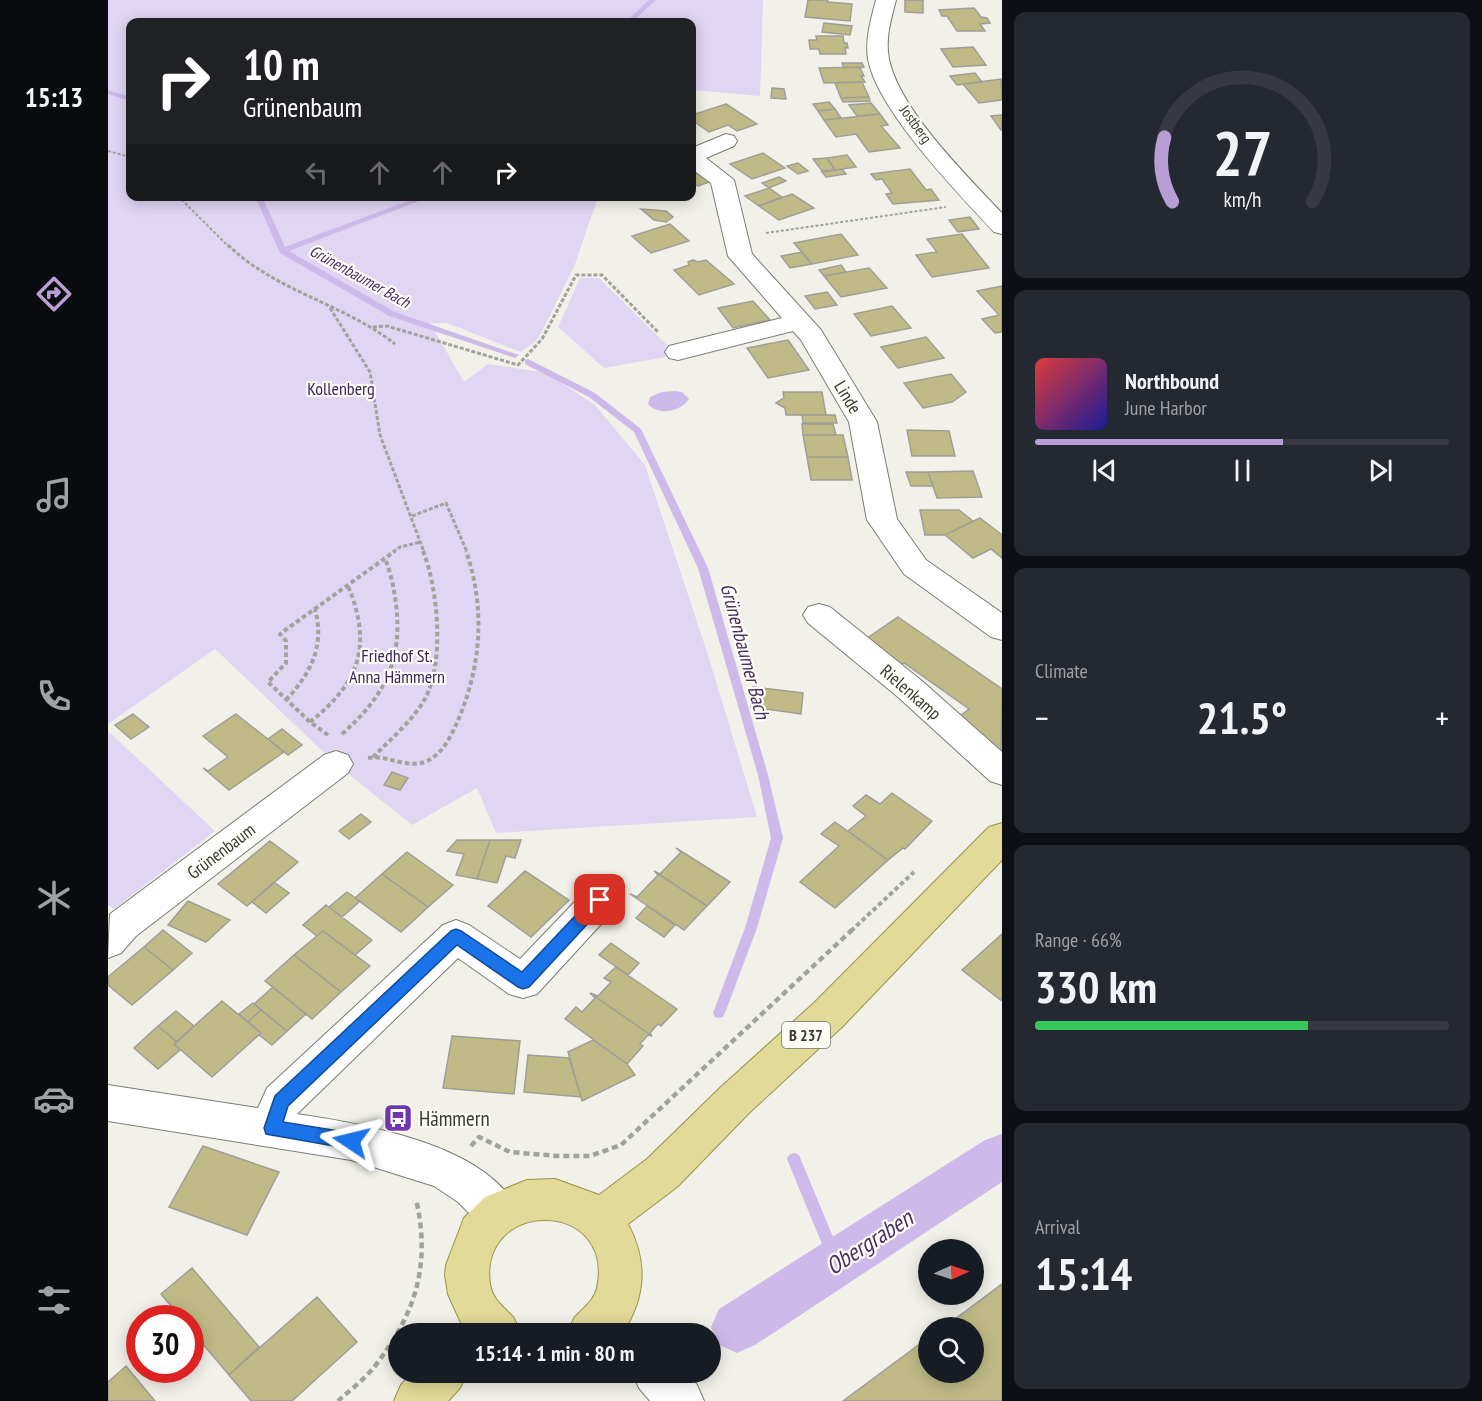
<!DOCTYPE html>
<html lang="en">
<head>
<meta charset="utf-8">
<style>
  :root { --surface:#171b24; --page:#242831; --text:#f1f3f6; --muted:#9ea1a6; --line:#363941; --accent:#b79ed5 }
  body { margin:0; font-family:"PT Sans Narrow",sans-serif; background:var(--page); color:var(--text); height:100vh; display:flex; flex-direction:column; font-size:22px; white-space:nowrap }
  * { box-sizing:border-box; margin:0 }
  p { font-size:20px; color:var(--muted) }
  .icon { flex:none; width:33px; height:33px; fill:none; stroke:currentColor; stroke-width:2; stroke-linecap:round; stroke-linejoin:round }
  .map { position:relative; flex:1; overflow:hidden }
  .details { display:flex; flex-direction:column; gap:12px; padding:12px; background:#0d0f14; width:480px }
  .details>* { flex:none }
  .banner { position:absolute; left:18px; top:18px; width:570px; height:183px; border-radius:12px; box-shadow:0 3px 15px #0003; background:#202124; color:#fff; overflow:hidden }
  .needle { width:39px; rotate:87deg }
  .controls { position:absolute; left:810px; top:1239px; display:grid; gap:12px }
  .controls a { display:grid; place-items:center; width:66px; height:66px; border-radius:50%; background:var(--surface); box-shadow:0 3px 15px #0003; font-size:30px }
  .speed { position:absolute; left:18px; top:1305px; display:flex; gap:12px; font-size:30px; font-weight:700; text-align:center }
  .speed>* { display:grid; place-content:center; width:78px; height:78px; border-radius:50%; background:var(--surface); box-shadow:0 3px 15px #0003; line-height:1 }
  .speed .limit { border:9px solid #d22; background:#fff; color:#111 }
  .pin { position:absolute; display:grid; place-items:center; width:51px; height:51px; color:#fff; margin:-26px; border-radius:12px; box-shadow:0 3px 9px #0006 }
  .me { position:absolute; width:66px; margin:-33px; rotate:280deg; stroke-linejoin:round; filter:drop-shadow(0 0 4px #0008) }
  .turn { display:flex; align-items:center; gap:21px; height:126px; padding:0 18px; font-size:27px }
  .turn .icon { width:78px; height:78px; stroke-width:2.5 }
  .turn b { display:block; font-size:42px; line-height:51px }
  .lanes { display:flex; align-items:center; height:57px; padding:0 18px; background:#0003; justify-content:center; gap:30px; direction:ltr }
  .lanes .off { opacity:.35 }
  .big { font-size:45px; font-weight:600; line-height:1.1 }
  .details .card { flex:1; display:flex; flex-direction:column; justify-content:center; gap:9px; min-width:0; padding:0 21px; border-radius:12px; background:var(--page) }
  .details .dial { align-items:center; gap:0 }
  .dial svg { height:156px; overflow:visible; fill:none; stroke:var(--line); stroke-width:7; stroke-linecap:round; text-anchor:middle }
  .dial text { fill:var(--text); stroke:none }
  .song { display:flex; align-items:center; gap:18px }
  .cover { width:72px; height:72px; border-radius:9px; background:linear-gradient(135deg,hsl(0 70% 55%),hsl(240 70% 35%)) }
  .played { height:6px; border-radius:3px; background:linear-gradient(90deg,var(--accent) 60%,var(--line) 60%) }
  .keys { display:flex; justify-content:space-around; direction:ltr }
  .heat { display:flex; justify-content:space-between; align-items:center; font-size:33px; direction:ltr }
  .charge { height:9px; border-radius:4px; background:linear-gradient(90deg,#34c759 66%,var(--line) 0) }
  .trip { position:absolute; left:280px; top:1323px; width:333px; height:60px; border-radius:30px; background:var(--surface); box-shadow:0 3px 15px #0003; font-weight:600; line-height:60px; text-align:center }
  main { display:flex; flex:1; min-height:0 }
  .menu { display:flex; flex-direction:column; width:108px; justify-content:space-around; align-items:center; background:#090b0e; color:var(--muted) }
  .menu .icon { width:42px; height:42px }
  .menu .selected { color:var(--accent) }
  .menu b { font-size:27px; color:var(--text) }
  .map>svg:first-child { display:block }
  .green { fill:#e0d5f3 }
  .water { fill:#cdbaea }
  .lines { fill:none; stroke-linecap:round; stroke-linejoin:round }
  .stream { fill:#cdbaea; fill-rule:evenodd }
  .canal { fill:#cdbaea; fill-rule:evenodd }
  .building { fill:#bfba86; stroke:#9f9e97; stroke-width:1.5 }
  .minor-casing { stroke:#7c7c75; stroke-width:2 }
  .major-casing { stroke:#99924a; stroke-width:2 }
  .path-far3 { stroke:#a2a29c; stroke-width:2; stroke-dasharray:3 2; stroke-linecap:butt }
  .path-far2 { stroke:#a2a29c; stroke-width:3; stroke-dasharray:4 2; stroke-linecap:butt }
  .path-far1 { stroke:#a2a29c; stroke-width:4; stroke-dasharray:4.5 3; stroke-linecap:butt }
  .path { stroke:#a2a29c; stroke-width:4.5; stroke-dasharray:6 4; stroke-linecap:butt }
  .minor { fill:#fff; fill-rule:evenodd }
  .major { fill:#e1da99; fill-rule:evenodd }
  .route { fill:#1a73e8; stroke:#114b97; stroke-width:1.5 }
  .labels { text-anchor:middle; dominant-baseline:central; stroke-width:4.5; stroke-linejoin:round; paint-order:stroke }
  .far-street-label { font-size:15px; fill:#393936; stroke:#fffef7 }
  .far-water-label { font-size:16px; font-style:italic; fill:#482d67; stroke:#fffef7 }
  .shield { fill:#fffef7; stroke:#747470; stroke-width:1.5 }
  .shield-label { font-size:16px; font-weight:bold; fill:#393936 }
  .park-label { font-size:18px; fill:#3e235d; stroke:#fffef7 }
  .street-label { font-size:18px; fill:#393936; stroke:#fffef7 }
  .water-label { font-size:20px; font-style:italic; fill:#482d67; stroke:#fffef7 }
  .near-poi-label { font-size:21px; fill:#393936; stroke:#fffef7; text-anchor:start }
  .near-water-label { font-size:24px; font-style:italic; fill:#482d67; stroke:#fffef7 }
</style>
</head>
<body>
<main>
<nav class="menu">
<b>15:13</b>
<svg class="icon selected" aria-label="directions" viewBox="0 0 24 24"><path d="M12 3l9 9-9 9-9-9zM9 14v-3h6M13 9l2 2-2 2"/></svg>
<svg class="icon" aria-label="music" viewBox="0 0 24 24"><path d="M9 18V5l10-2v13"/><circle cx="6" cy="18" r="3"/><circle cx="16" cy="16" r="3"/></svg>
<svg class="icon" aria-label="phone" viewBox="0 0 24 24"><path d="M5 4h4l2 5-3 2q2 4 5 5l2-3 5 2v4C11 20 4 13 5 4z"/></svg>
<svg class="icon" aria-label="climate" viewBox="0 0 24 24"><path d="M12 3v18M4 7l16 10M4 17L20 7"/></svg>
<svg class="icon" aria-label="car" viewBox="0 0 24 24"><path d="M5 17H2v-5l4-1 3-4h7l3 4 3 1v5h-3M9 17h6M6 11h13"/><circle cx="7" cy="17" r="2"/><circle cx="17" cy="17" r="2"/></svg>
<svg class="icon" aria-label="filters" viewBox="0 0 24 24"><path d="M4 7h16M4 17h16"/><circle cx="9" cy="7" r="2"/><circle cx="15" cy="17" r="2"/></svg>
</nav>
<div class="map">
<svg width="894" height="1401" viewBox="0 0 894 1401">
  <rect width="100%" height="100%" fill="#f1f1e9"/>
  <path class="green" d="M0 0H655L652 96 584 90V22H22V196L490 197 466 267 430 339 413 352 339 323H322L356 382 380 364 438 373 487 405 537 465 600 655 649 817 388 833 369 788 304 825 228 764 107 649 0 724Z
    M472 278H491L569 355 496 368 450 327Z
    M0 731 107 831 6 909 0 905Z"/>
  <path class="water" d="M567 391 574 392 581 399C572 412 551 416 540 404L542 397 554 392Z"/>
  <g class="lines">
    <path class="stream" d="M541 0H548L524 22H518Z
      M0 90 22 97V101L0 94Z
      M147 196H154L177 247 313 196H324L181 251 287 312 411 355 407 358 281 316 172 253Z
      M420 359 487 393 533 429 600 568 660 775 675 838 649 928 617 1013 615 1017 611 1018 607 1017 605 1013 637 928 663 838 650 775 590 568 526 432 481 397 417 364V360Z
      M686 1153 691 1155 735 1261 733 1266 728 1268 723 1266 679 1159 681 1155Z"/>
    <path class="canal" d="M894 1134V1182L647 1345 629 1353 611 1345 603 1327 611 1309 877 1140Z"/>
  </g>
  <path class="building" d="M700 0H720L719 2 744 4 742 21 697 17Z
    M797 0H815V13L797 12Z
    M866 8 873 17 879 18 882 23 872 24 877 31H849L839 16H834L831 10Z
    M716 23 744 26 742 35 714 32Z
    M708 36H735L736 43H739L740 48H737L738 54H712L711 49H702L701 40H709Z
    M865 47 878 65 845 67 833 49Z
    M734 63H754L756 67 736 68Z
    M756 67 752 68 756 76H753L757 82 716 83 711 68Z
    M867 73 874 82 849 85 842 76Z
    M893 79 894 100 871 103 855 84Z
    M754 82 761 97 733 98 727 83Z
    M664 88 676 89 678 99 663 98Z
    M761 97 762 101 735 102 733 98Z
    M721 102 727 109 710 111 705 104Z
    M763 103 772 114 749 116 741 105Z
    M618 104 649 124 629 131 620 125 601 132 584 120V115Z
    M727 109 733 118 716 120 710 111Z
    M772 114 780 125 773 126 792 148 761 152 748 134 728 137 716 120Z
    M894 115V130H893L883 116Z
    M655 153 677 168 644 179 622 164Z
    M739 155 748 167 727 170 719 158Z
    M719 158 727 170 714 171 705 159Z
    M690 163 700 171 690 174 679 166Z
    M734 169 738 174 718 177 714 172Z
    M802 169 818 190 823 189 831 200 785 204 778 194 784 193 774 179 768 180 763 174Z
    M595 171 607 180 590 186 584 182V175Z
    M671 177 678 181 661 188 654 183Z
    M661 188 674 197 651 206 637 196Z
    M684 194 706 208 671 220 651 206Z
    M533 209 558 211 565 217 558 222 546 220Z
    M862 217 871 229 850 232 841 220Z
    M562 224 581 241 543 253 524 236Z
    M733 234 750 255 704 264 686 243Z
    M854 234 881 268 824 277 808 255 829 252 819 239Z
    M694 252 704 264 682 268 673 256Z
    M585 260 590 262 598 260 626 284 591 295 566 270 581 265 580 262Z
    M733 265 738 272 716 276 711 270Z
    M761 268 779 288 733 297 716 276Z
    M894 286V332L887 333 874 319 891 315 869 291Z
    M719 292 729 305 707 309 697 296Z
    M645 301 662 320 625 328 610 308Z
    M784 306 803 328 763 336 746 314Z
    M818 337 836 358 790 368 773 347Z
    M680 340 701 370 660 378 639 348Z
    M843 374 858 392 844 402 815 408 796 383Z
    M675 392H714L718 415H678L677 408 668 403 676 398Z
    M694 415H727L729 423H695Z
    M694 424H725L728 435H695Z
    M799 430 841 431 847 456H804Z
    M695 435H735L740 457H699Z
    M699 457H740L744 480H703Z
    M865 471 874 497 829 498 820 472Z
    M798 472H820L825 486H803Z
    M812 510H851L865 521 837 535H817Z
    M872 518 894 535V558L883 549 865 558 837 535Z
    M790 617 894 689 893 751 848 719 861 709 796 663 791 666 755 641Z
    M645 687 695 693 693 714 643 707Z
    M25 714 41 727 23 739 7 725Z
    M128 714 176 752 121 790 95 768 100 771 120 757 95 736Z
    M174 729 194 745 180 755 160 739Z
    M284 772 300 778 292 790 276 785Z
    M784 793 824 821 797 849 795 848 780 860 740 831 758 816 745 806 758 795 772 804Z
    M253 814 263 822 241 839 231 831Z
    M727 822 780 860 727 908 692 882 731 846 713 834Z
    M349 840H382L369 879 348 875 356 854 339 851Z
    M382 840H413L407 858 398 856 389 883 369 879Z
    M162 841 190 862 139 906 110 884Z
    M568 848 622 882 599 906 546 871 552 874 573 852Z
    M299 852 345 885 320 907 274 874Z
    M417 871 461 900 423 937 380 906Z
    M546 871 599 906 576 930 522 894 529 897 550 875Z
    M274 874 320 907 293 932 247 898Z
    M166 882 181 893 158 913 144 902Z
    M239 892 252 901 234 917 221 907Z
    M80 901 122 920 98 942 60 925Z
    M218 905 264 940 247 955 215 931 209 936 195 925Z
    M539 906 567 925 556 937 528 918Z
    M55 930 84 953 65 970 36 947Z
    M215 931 262 966 233 992 186 955Z
    M894 934V1001L854 970Z
    M503 943 531 963 520 975 491 955Z
    M36 947 65 970 24 1005 0 985V977Z
    M186 955 233 992 204 1019 157 981Z
    M508 967 569 1009 553 1026 550 1024 542 1033 544 1036 482 993 490 996 503 982 496 978Z
    M165 987 198 1014 179 1031 146 1004Z
    M482 993 544 1036 540 1035 532 1044 535 1046 519 1064 457 1019 468 1007 474 1012 487 998Z
    M114 1001 153 1033 104 1077 66 1044Z
    M145 1003 153 1010 140 1022 131 1014Z
    M153 1010 179 1031 164 1045 151 1035 153 1033 140 1022Z
    M68 1011 86 1026 69 1042 50 1026Z
    M50 1026 69 1042 66 1044 72 1050 50 1069 26 1048Z
    M344 1036 412 1041 406 1094 335 1088Z
    M485 1040 519 1064 527 1075 474 1101 460 1052Z
    M420 1055 461 1058 473 1097 416 1092Z
    M95 1146 171 1172 139 1235 61 1207Z
    M84 1268 151 1347 121 1375 82 1329V1318H73L53 1294Z
    M894 1284V1401H735L820 1338V1372H866V1328H835Z
    M209 1297 249 1342 184 1401H143L121 1375Z
    M18 1366 47 1401H0V1382Z"/>
  <g class="lines">
    <g class="minor-casing">
      <path id="minor" d="M768 0H788C783 19 777 39 781 59 791 109 859 176 894 213V234L886 232C850 193 769 110 760 59 757 39 763 19 768 0Z
        M618 134 626 136 629 141 626 146 598 158 626 180 644 254 713 330 769 422 789 519 818 560 894 613V640L883 637 796 574 764 527 759 520 741 422 693 340 685 331 570 360 561 358 557 352 561 346 674 318 620 256 603 183 584 169V148Z
        M711 604 722 607 814 681 894 752V785L882 781 790 697 700 623 695 615 700 607Z
        M228 751 240 755 245 764 240 773 28 936 13 953 0 958 2 914 216 755Z
        M492 885 505 889 510 900 505 911 429 994 415 998 401 994 350 958 189 1114C256 1124 382 1145 411 1213L405 1227 390 1233 375 1227 350 1202 326 1186 243 1160 0 1121V1085L150 1108 159 1088 335 925 348 920 361 925 412 959 479 889Z
        M524 1372H578L589 1385 596 1401H542L531 1388Z"/>
    </g>
    <g class="major-casing">
      <path id="major" d="M894 823V860L734 1027 641 1113 569 1187 520 1224C540 1262 538 1297 514 1334H460C462 1328 464 1321 467 1317 475 1308 486 1301 489 1288 508 1198 370 1198 382 1284 384 1299 395 1306 405 1317 408 1321 410 1328 412 1334H358L340 1294 337 1275 338 1265 356 1218 377 1197 419 1180 447 1179 491 1195 539 1159 613 1087 706 1003 881 827Z
        M304 1372H359L352 1388 340 1401H286L293 1385Z"/>
    </g>
    <path class="path-far3" d="M0 151 22 157
      M70 196 121 247
      M658 233 838 207"/>
    <path class="path-far2" d="M120 245C167 291 236 304 287 344
      M222 308 262 372 272 435 316 552
      M265 327 279 326 410 365 434 339 468 275H494L551 333
      M304 516 338 503 359 552
      M285 552 292 547 313 542"/>
    <path class="path-far1" d="M178 700C203 673 217 646 207 609
      M202 722C251 683 265 646 240 586
      M234 734C276 697 295 661 288 604 286 589 283 573 277 559
      M220 735 202 722 160 682 178 663V641L172 634 287 551
      M265 757C283 739 304 721 317 699 337 661 330 589 315 551
      M260 758C280 754 298 770 319 761 336 753 344 734 351 718 374 663 377 606 358 551
      M743 931 806 872"/>
    <path class="path" d="M363 1146 371 1137 402 1152 449 1156H482L513 1145 744 930
      M230 1401C242 1390 257 1379 267 1366 308 1313 323 1265 308 1199"/>
    <use href="#minor" class="minor"/>
    <use href="#major" class="major"/>
  </g>
  <path class="route" d="M492 894 497 896 499 900 497 905 421 987 415 989 410 987 349 945 180 1106 175 1122 243 1133 249 1136 251 1141 249 1147 243 1149 158 1134 156 1128 167 1096 343 931 348 929 353 931 414 972 486 896Z"/>
  <defs>
    <g id="bus-square" transform="scale(1.5)"><rect x="-9" y="-9" width="18" height="18" rx="4" fill="#7136ac" stroke="#fffef7"/><path d="M-5-6H5V4H4V6H2V4H-2V6H-4V4H-5ZM-3.5-4V0h7V-4ZM-3.5 1.2v1.5H-2V1.2ZM2 1.2v1.5H3.5V1.2Z" fill="#fff"/></g>
  </defs>
  <g fill-rule="evenodd">
    <use href="#bus-square" x="290" y="1118"/>
  </g>
  <g class="labels">
    <g class="far-street-label">
      <text transform="translate(808 124) rotate(54)">Jostberg</text>
    </g>
    <g class="far-water-label">
      <text transform="translate(252 276) rotate(29)">Grünenbaumer Bach</text>
    </g>
    <rect class="shield" x="674" y="1022" width="48" height="26" rx="4.5"/>
    <g class="shield-label">
      <text x="698" y="1035">B 237</text>
    </g>
    <g class="park-label">
      <text x="233" y="388">Kollenberg</text>
      <text x="289" y="655">Friedhof St.<tspan x="289" dy="21">Anna Hämmern</tspan></text>
    </g>
    <g class="street-label">
      <text transform="translate(740 397) rotate(59)">Linde</text>
      <text transform="translate(803 692) rotate(41)">Rielenkamp</text>
      <text transform="translate(113 851) rotate(-37)">Grünenbaum</text>
    </g>
    <g class="water-label">
      <text transform="translate(637 651) rotate(75)">Grünenbaumer Bach</text>
    </g>
    <g class="near-poi-label">
      <text x="311" y="1118">Hämmern</text>
    </g>
    <g class="near-water-label">
      <text transform="translate(761 1242) rotate(-33)">Obergraben</text>
    </g>
  </g>
</svg>
<div class="controls">
<a><svg class="needle" viewBox="-14 -14 28 28"><path d="M0-13l5 13h-10z" fill="#e53935"/><path d="M0 13l5-13h-10z" fill="#9ea1a6"/></svg></a>
<a><svg class="icon" aria-label="search" viewBox="0 0 24 24"><circle cx="10" cy="10" r="6"/><path d="M15 15l6 6"/></svg></a>
</div>
<div class="speed"><div class="limit">30</div></div>
<div class="pin" style="left:492px;top:900px;background:#d93025"><svg class="icon" aria-label="arrive" viewBox="0 0 24 24"><path d="M6 21V4h12l-3 4 3 4H6"/></svg></div>
<svg class="me" style="left:243px;top:1141px" viewBox="-20 -20 40 40"><path d="M0-17L14 15 0 8-14 15z" fill="#1a73e8" stroke="#fff" stroke-width="4"/></svg>
<div class="trip">15:14 · 1 min · 80 m</div>
<div class="banner">
<div class="turn"><svg class="icon" aria-label="right" viewBox="0 0 24 24"><path d="M7 20v-9h11M14 6l5 5-5 5"/></svg><div><b>10 m</b>Grünenbaum</div></div>
<div class="lanes"><svg class="icon off" aria-label="left" viewBox="0 0 24 24"><path d="M17 20v-9H6M10 6l-5 5 5 5"/></svg><svg class="icon off" aria-label="ahead" viewBox="0 0 24 24"><path d="M12 20V5M6 11l6-6 6 6"/></svg><svg class="icon off" aria-label="ahead" viewBox="0 0 24 24"><path d="M12 20V5M6 11l6-6 6 6"/></svg><svg class="icon" aria-label="right" viewBox="0 0 24 24"><path d="M7 20v-9h11M14 6l5 5-5 5"/></svg></div>
</div>
</div>
<section class="details">
<div class="card dial"><svg viewBox="0 0 100 80">
<path d="M14 69A42 42 0 1 1 86 69"/>
<path d="M14 69A42 42 0 0 1 10 36" stroke="#b79ed5"/>
<text x="50" y="56" font-size="32" font-weight="700">27</text>
<text x="50" y="72" font-size="11">km/h</text>
</svg></div>
<div class="card">
<div class="song"><i class="cover"></i><div><b>Northbound</b><p>June Harbor</p></div></div>
<div class="played"></div>
<div class="keys"><svg class="icon" aria-label="previous" viewBox="0 0 24 24"><path d="M18 5L8 12l10 7zM5 5v14"/></svg><svg class="icon" aria-label="pause" viewBox="0 0 24 24"><path d="M8 5v14M16 5v14"/></svg><svg class="icon" aria-label="next" viewBox="0 0 24 24"><path d="M6 5l10 7-10 7zM19 5v14"/></svg></div>
</div>
<div class="card"><p>Climate</p>
<div class="heat"><a>−</a><b class="big">21.5°</b><a>+</a></div>
</div>
<div class="card"><p>Range · 66%</p><b class="big">330 km</b><div class="charge"></div></div>
<div class="card"><p>Arrival</p><b class="big">15:14</b></div>
</section>
</main>
</body>
</html>
